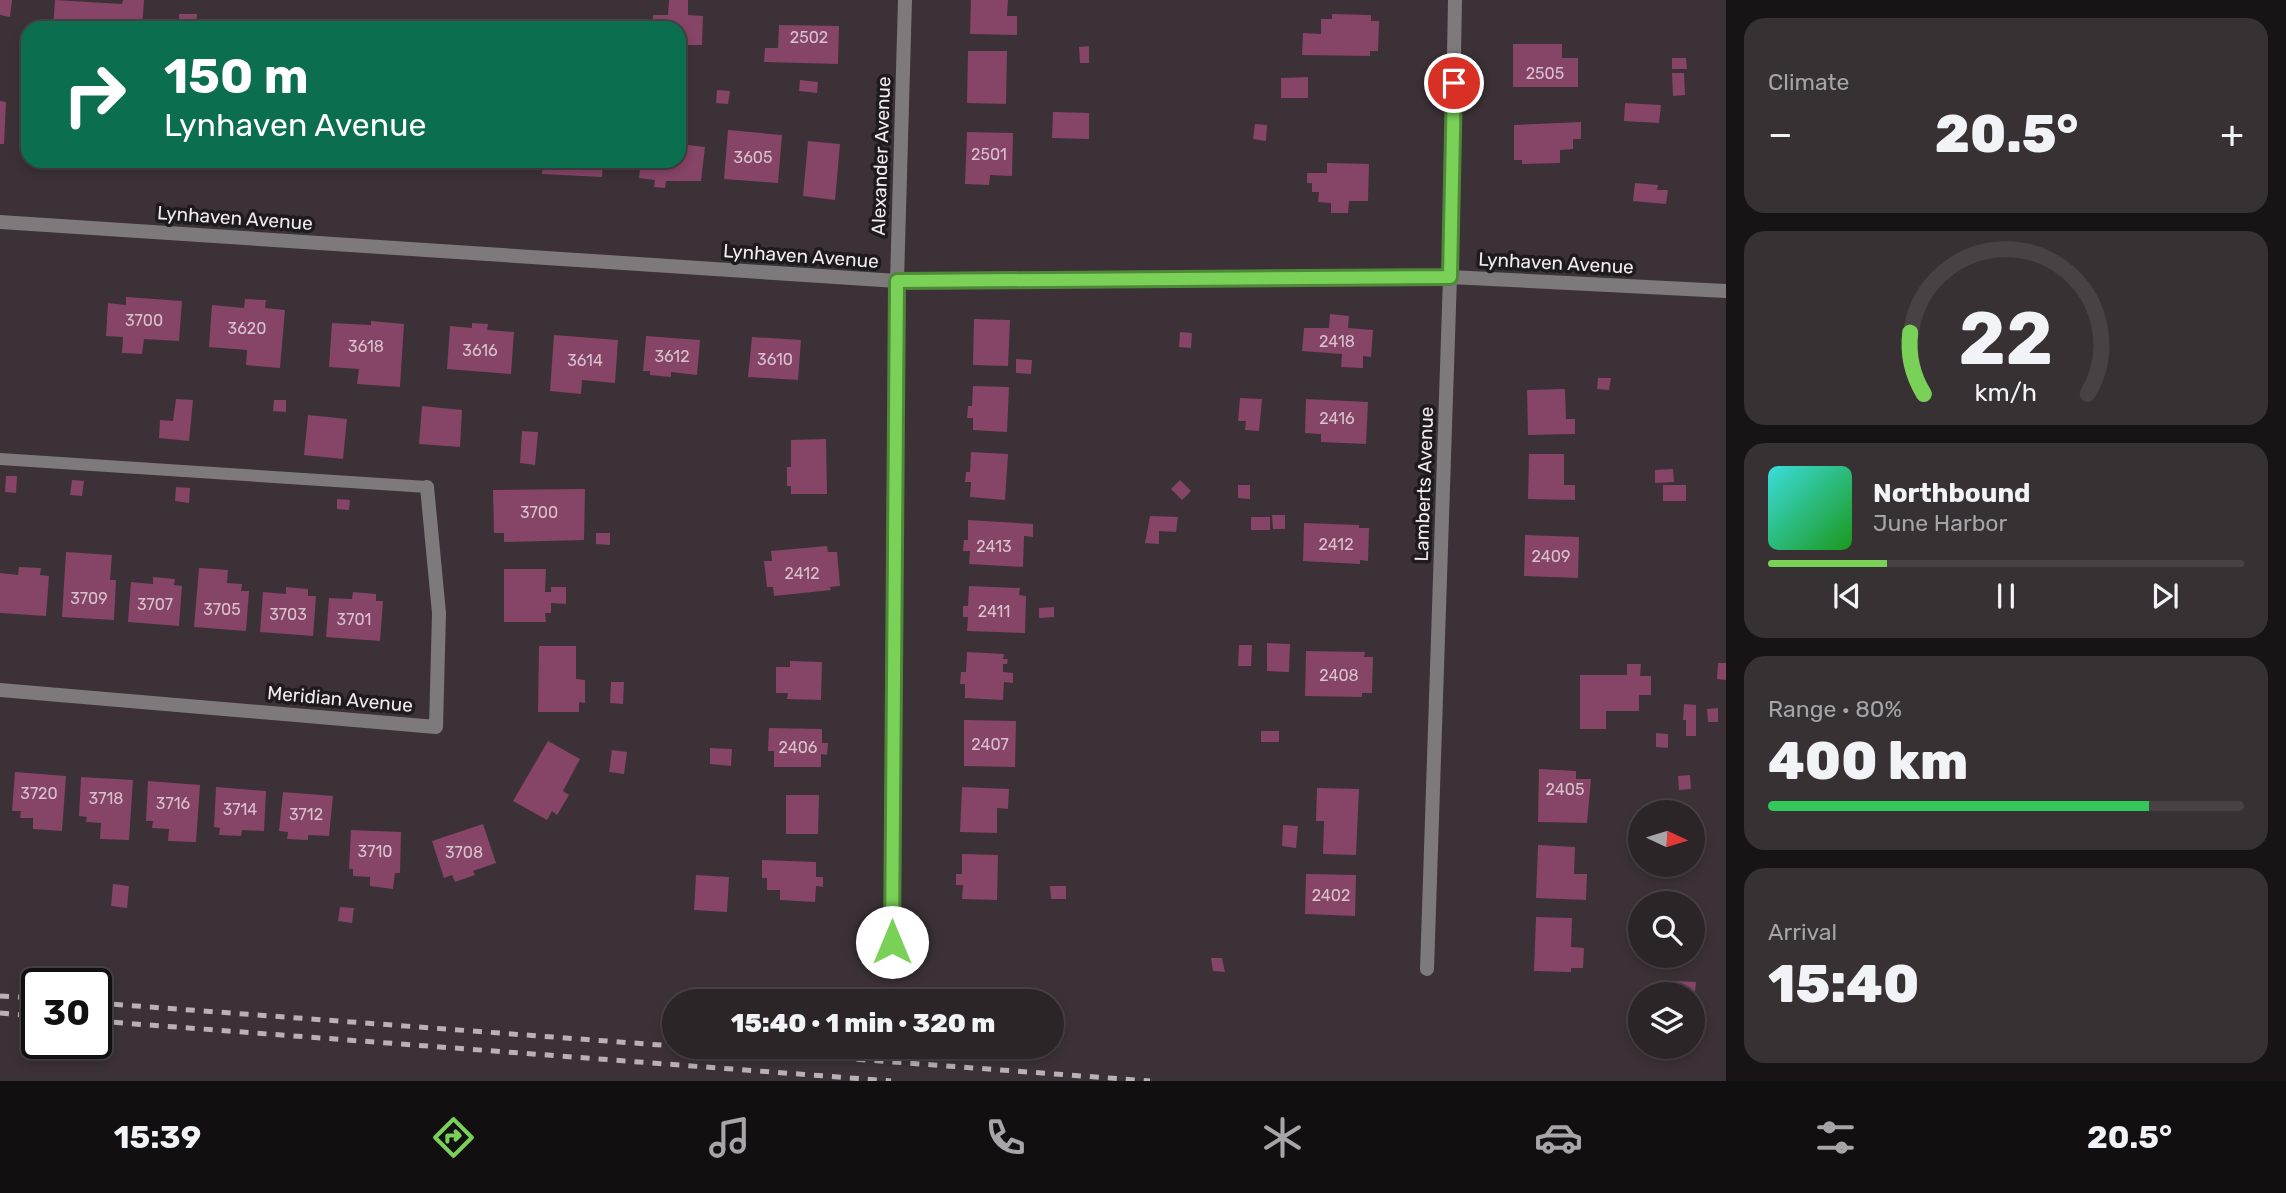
<!DOCTYPE html>
<html lang="en">
<head>
<meta charset="utf-8">
<style>
  :root { --surface:#2c2528; --page:#383134; --text:#f1f3f6; --muted:#a6a5a8; --line:#484245; --accent:#79d157 }
  body { margin:0; font-family:Rubik,sans-serif; background:var(--page); color:var(--text); height:100vh; display:flex; flex-direction:column; font-size:26px; white-space:nowrap }
  * { box-sizing:border-box; margin:0 }
  p { font-size:23px; color:var(--muted) }
  .icon { flex:none; width:38px; height:38px; fill:none; stroke:currentColor; stroke-width:2; stroke-linecap:round; stroke-linejoin:round }
  .map { position:relative; flex:1; overflow:hidden }
  .drawer { display:flex; flex-direction:column; gap:18px; padding:18px; background:#181416; width:560px }
  .drawer>* { flex:none }
  .hud { position:absolute; left:21px; top:21px; width:665px; height:147px; border-radius:21px; box-shadow:0 4px 10px #0003,0 0 0 2px var(--line); background:#0b6e4f; color:#fff; overflow:hidden }
  .needle { width:46px; rotate:94deg }
  .fabs { position:absolute; left:1628px; top:800px; display:grid; gap:14px }
  .fabs a { display:grid; place-items:center; width:77px; height:77px; border-radius:50%; background:var(--surface); box-shadow:0 4px 10px #0003,0 0 0 2px var(--line); font-size:35px }
  .speed { position:absolute; left:21px; top:968px; display:flex; gap:14px; font-size:35px; font-weight:700; text-align:center }
  .speed>* { display:grid; place-content:center; width:91px; height:91px; border-radius:50%; background:var(--surface); box-shadow:0 4px 10px #0003,0 0 0 2px var(--line); line-height:1 }
  .speed .limit { border:4px solid #111; border-radius:10px; background:#fff; color:#111 }
  .pin { position:absolute; display:grid; place-items:center; width:60px; height:60px; color:#fff; margin:-30px; border:4px solid #fff; border-radius:50%; box-shadow:0 2px 7px #0007 }
  .me { position:absolute; width:77px; margin:-38px; rotate:0deg; stroke-linejoin:round; filter:drop-shadow(0 0 5px #0008) }
  .turn { display:flex; align-items:center; gap:24px; height:147px; padding:0 28px; font-size:32px }
  .turn .icon { width:91px; height:91px; stroke-width:2.5 }
  .turn b { display:block; font-size:49px; line-height:60px }
  .big { font-size:52px; font-weight:800; line-height:1.1 }
  .drawer .tile { flex:1; display:flex; flex-direction:column; justify-content:center; gap:10px; min-width:0; padding:0 24px; border-radius:21px; background:var(--page) }
  .drawer .dial { align-items:center; gap:0 }
  .dial svg { height:182px; overflow:visible; fill:none; stroke:var(--line); stroke-width:7; stroke-linecap:round; text-anchor:middle }
  .dial text { fill:var(--text); stroke:none }
  .song { display:flex; align-items:center; gap:21px }
  .cover { width:84px; height:84px; border-radius:10px; background:linear-gradient(135deg,hsl(180 70% 55%),hsl(120 70% 35%)) }
  .played { height:7px; border-radius:4px; background:linear-gradient(90deg,var(--accent) 25%,var(--line) 25%) }
  .keys { display:flex; justify-content:space-around; direction:ltr }
  .heat { display:flex; justify-content:space-between; align-items:center; font-size:38px; direction:ltr }
  .charge { height:10px; border-radius:5px; background:linear-gradient(90deg,#34c759 80%,var(--line) 0) }
  .trip { position:absolute; left:662px; top:989px; width:402px; height:70px; border-radius:35px; background:var(--surface); box-shadow:0 4px 10px #0003,0 0 0 2px var(--line); font-weight:800; line-height:70px; text-align:center }
  .tabs { display:flex; height:112px; justify-content:space-around; align-items:center; background:#120f10; color:var(--muted) }
  .tabs .icon { width:49px; height:49px }
  .tabs .active { color:var(--accent) }
  .tabs b { font-size:32px; color:var(--text) }
  main { display:flex; flex:1; min-height:0 }
  .map>svg:first-child { display:block }
  .building { fill:#864467 }
  .lines { fill:none; stroke-linecap:round; stroke-linejoin:round }
  .service { stroke:#7e797b; stroke-width:12 }
  .minor { stroke:#7e797b; stroke-width:14 }
  .rail { stroke:#b9b1b5; stroke-width:5; stroke-dasharray:9 9; stroke-linecap:butt }
  .route-casing { stroke:#4f8839; stroke-width:18 }
  .route { stroke:#79d157; stroke-width:12 }
  .labels { text-anchor:middle; dominant-baseline:central; stroke-width:7; stroke-linejoin:round; paint-order:stroke }
  .number-label { font-size:16px; fill:#d7c1cc }
  .street-label { font-size:19px; fill:#f2ebee; stroke:#1f1a1d }
</style>
</head>
<body>
<main>
<div class="map">
<svg width="1726" height="1081" viewBox="0 0 1726 1081">
  <rect width="100%" height="100%" fill="#3b3136"/>
  <path class="building" d="M0 0H12L10 17 0 15Z
    M55 0 122 4 123 0H144L142 28H53Z
    M669 0H688V15L703 16 702 45H679V28H653V15H668Z
    M971 0H1008L1007 16H1017V35L970 34Z
    M179 14H197L196 28H179Z
    M1332 14 1371 15V21H1379L1378 51H1370V56L1302 55 1303 33 1321 34V19H1332Z
    M779 25 839 26 838 64 764 62 765 48H778Z
    M1513 44H1562V58H1578V87H1513Z
    M1089 46V63H1080L1079 47Z
    M968 51H1007L1006 104 967 103Z
    M1672 58H1686L1687 69H1672Z
    M1672 73H1684L1685 95 1673 96Z
    M1308 77V98H1281V78Z
    M800 80 818 82 817 93 799 91Z
    M717 90 730 91 728 104 716 103Z
    M0 101 6 102 4 144H0Z
    M1625 103 1661 105 1659 123 1624 121Z
    M1053 112 1089 113V139L1052 138Z
    M1581 122V139H1573V149L1560 150V163L1522 164V160H1514V125Z
    M1255 124 1267 125 1266 141 1253 139Z
    M728 130 782 135 778 183 724 179Z
    M967 132 1013 133 1012 176 990 175 989 185 965 184Z
    M808 141 840 144 835 200 803 196Z
    M679 144 705 147 701 181H666L665 188 654 187 655 180 639 178 641 161H679Z
    M445 161H502V169L445 167Z
    M543 161H603L602 177 542 174Z
    M1327 163 1369 164 1368 201H1349L1348 213H1331V203L1318 202 1319 192H1312V183H1307V173H1327Z
    M1635 183 1658 185 1657 190H1668L1666 204 1633 201Z
    M126 297 182 301 179 341 144 339 142 354 122 353 123 337 106 336 108 303 126 305Z
    M245 299 266 300 265 308 285 310 280 368 246 365 247 350 209 347 212 305 244 308Z
    M1330 314 1349 316 1348 328 1373 330 1371 357 1363 356V368L1341 367 1342 354 1302 351 1304 328H1329Z
    M974 319 1010 320 1008 366 973 365Z
    M371 321 404 324 400 387 357 384 359 369 329 367 332 323 371 325Z
    M472 323 488 324 487 330 514 332 511 374 447 369 450 326 472 328Z
    M1180 332 1192 333 1191 348 1179 347Z
    M554 335 618 340 615 383 582 380 581 394 550 391Z
    M646 336 700 340 697 375 671 372V377L650 375V371H643Z
    M752 337 801 340 798 380 748 377Z
    M1016 359 1032 360 1031 374 1016 373Z
    M1598 378H1611L1609 390 1597 389Z
    M973 386 1009 387 1007 432 973 430V418H967L968 406H972Z
    M1565 389 1566 419H1575V434L1528 435 1527 390Z
    M1240 398 1262 399 1259 431 1245 430 1246 421H1238Z
    M176 399 193 400 189 441 159 438 160 420 173 421Z
    M1306 399 1368 402 1366 444 1321 442V434L1305 433Z
    M274 400H286V412L273 411Z
    M422 406 462 410 460 447 419 444Z
    M308 415 347 419 343 459 304 455Z
    M522 431 538 432 535 465 520 463Z
    M826 439 827 494H791V486H787V467H791V440Z
    M971 452 1008 454 1005 500 970 497 971 482H965L966 472H970Z
    M1529 454H1564V485H1575V500L1528 499Z
    M1673 469 1674 482 1655 483V470Z
    M6 476H17L16 493 5 492Z
    M72 480 84 481 82 496 70 495Z
    M1180 480 1191 491 1182 500 1171 489Z
    M1238 485H1250V499L1238 498Z
    M1663 485H1686V501H1663Z
    M176 487 190 488 189 503 175 501Z
    M585 489 584 540 504 542V533H494L493 490Z
    M337 499 350 500 349 510 337 509Z
    M1272 515H1285V529H1273Z
    M1150 516 1178 517 1176 532 1159 531V544L1145 543Z
    M1251 517H1270V530H1251Z
    M968 520 1033 524V537L1024 536 1023 567 969 564 970 551H963L964 540H968Z
    M1304 523 1359 525V528H1369L1368 561 1360 560V564L1303 561Z
    M596 533H610V545L596 544Z
    M1525 535 1579 537 1578 578 1524 576Z
    M827 546 828 552H837L840 586 830 587 831 590 774 596 773 587H767L764 561H772L771 551Z
    M66 552 112 555 110 580H116L114 620 62 617Z
    M19 567 41 568 40 575 49 576 46 616 0 613V573L18 575Z
    M199 568 228 570 227 583 242 584 241 591H249L246 631 194 627Z
    M504 569H546L545 592H551V587H566V604L551 603V613H545L546 622H504Z
    M153 577 175 579 174 585 182 586 179 626 128 622 131 582 153 584Z
    M969 586 1020 588 1019 595 1026 596 1025 633 967 631 968 617H963V606H968Z
    M286 587 308 589V596H316L313 636 260 632 263 592 286 594Z
    M353 592 376 594V601H383L380 641 326 637 329 598 352 599Z
    M1054 607V617L1039 618V608Z
    M1267 643 1290 644 1289 672 1267 671Z
    M1239 645H1252L1251 666H1238Z
    M539 646H576V679L585 680V703L579 702V712H538Z
    M1306 651 1365 652 1364 657H1373L1372 693H1362V697L1305 696Z
    M967 652 1004 654 1003 659H1008L1007 664H1003V672L1013 673V683L1004 682 1003 700 965 698V684H960L961 672H966Z
    M790 661 822 662 821 700 787 699 788 693H776V667H790Z
    M1718 663H1726V680L1717 679Z
    M1627 664H1641L1640 676H1651V695H1639V711H1606V729H1580V675H1627Z
    M611 682H624L623 704 610 703Z
    M1684 704 1696 705V736H1686V720H1683Z
    M1718 708V722H1708L1707 709Z
    M964 720 1016 721 1015 767 964 766Z
    M769 728 822 729V743H828L827 755 821 754V767H774V751H768Z
    M1261 731H1279V742H1261Z
    M1656 733 1668 734V748L1656 747Z
    M548 741 580 759 563 791 569 795 557 815 552 811 547 820 513 801Z
    M710 748 732 749 731 766 710 764Z
    M612 750 627 752 624 774 609 772Z
    M1539 769 1576 771V779H1591L1587 823 1538 822Z
    M15 772 66 776 62 831 33 829V818H20L21 811H12Z
    M1690 775 1691 789 1679 790 1678 776Z
    M81 777 133 780 129 840 100 839 101 823 86 822 87 817 79 816Z
    M148 781 200 785 196 842 168 841 169 829 152 828 153 821H146Z
    M216 787 266 791 264 831 242 830 241 836 219 835 220 828 214 827Z
    M962 787 1009 789 1008 809 997 808V833L960 832Z
    M1317 788 1359 789 1356 855 1323 854 1324 821H1316Z
    M283 792 333 796 329 836 308 835V840L287 839 288 832 279 831Z
    M786 795H819L818 834H786Z
    M483 824 496 863 473 871 475 875 455 882 452 875 444 878 432 841Z
    M1283 825 1298 826 1296 848 1282 846Z
    M351 830 401 832 400 873H395L393 889 370 886V877L353 876V869H349Z
    M1538 845 1575 847 1574 874H1587L1586 900 1536 898Z
    M962 854 998 855 997 900 962 899 963 885H956V874H962Z
    M762 860 816 862V877H823V887L816 886 815 902 780 900V890H767V878H762Z
    M1306 874 1356 875 1355 916 1305 914Z
    M696 875 729 877 727 912 694 910Z
    M113 884 129 886 127 908 111 906Z
    M1050 886H1066V899H1051Z
    M340 907 354 908 352 923 338 921Z
    M1536 917 1572 918 1571 947 1584 948 1583 968H1571V972L1534 971Z
    M1211 958H1222L1225 972 1213 971Z
    M1675 981 1696 982 1694 1002 1692 994H1674Z"/>
  <g class="lines">
    <path class="service" d="M0 459 427 487"/>
    <path class="minor" d="M0 222 897 281 1450 277 1726 291
      M0 690 436 727 439 613 427 487
      M892 942 897 281 905 0
      M1427 969 1450 277 1455 0"/>
    <path class="rail" d="M0 996 37 998
      M96 1003 674 1046
      M0 1013 37 1016
      M96 1021 891 1081
      M677 1046 1150 1081"/>
  </g>
  <g class="lines">
    <g class="route-casing">
      <path id="route" d="M892 942 897 281 1450 277 1454 83"/>
    </g>
    <use href="#route" class="route"/>
  </g>
  <g class="labels">
    <g class="number-label">
      <text x="809" y="37">2502</text>
      <text x="1545" y="73">2505</text>
      <text x="989" y="154">2501</text>
      <text x="753" y="157">3605</text>
      <text x="144" y="320">3700</text>
      <text x="247" y="328">3620</text>
      <text x="1337" y="341">2418</text>
      <text x="366" y="346">3618</text>
      <text x="480" y="350">3616</text>
      <text x="672" y="356">3612</text>
      <text x="775" y="359">3610</text>
      <text x="585" y="360">3614</text>
      <text x="1337" y="418">2416</text>
      <text x="539" y="512">3700</text>
      <text x="1336" y="544">2412</text>
      <text x="994" y="546">2413</text>
      <text x="1551" y="556">2409</text>
      <text x="802" y="573">2412</text>
      <text x="89" y="598">3709</text>
      <text x="155" y="604">3707</text>
      <text x="222" y="609">3705</text>
      <text x="994" y="611">2411</text>
      <text x="288" y="614">3703</text>
      <text x="354" y="619">3701</text>
      <text x="1339" y="675">2408</text>
      <text x="990" y="744">2407</text>
      <text x="798" y="747">2406</text>
      <text x="1565" y="789">2405</text>
      <text x="39" y="793">3720</text>
      <text x="106" y="798">3718</text>
      <text x="173" y="803">3716</text>
      <text x="240" y="809">3714</text>
      <text x="306" y="814">3712</text>
      <text x="375" y="851">3710</text>
      <text x="464" y="852">3708</text>
      <text x="1331" y="895">2402</text>
    </g>
    <g class="street-label">
      <text transform="translate(881 156) rotate(-88)">Alexander Avenue</text>
      <text transform="translate(235 218) rotate(4)">Lynhaven Avenue</text>
      <text transform="translate(801 256) rotate(4)">Lynhaven Avenue</text>
      <text transform="translate(1556 263) rotate(3)">Lynhaven Avenue</text>
      <text transform="translate(1424 484) rotate(-88)">Lamberts Avenue</text>
      <text transform="translate(340 699) rotate(5)">Meridian Avenue</text>
    </g>
  </g>
</svg>
<div class="fabs">
<a><svg class="needle" viewBox="-14 -14 28 28"><path d="M0-13l5 13h-10z" fill="#e53935"/><path d="M0 13l5-13h-10z" fill="#a6a5a8"/></svg></a>
<a><svg class="icon" aria-label="search" viewBox="0 0 24 24"><circle cx="10" cy="10" r="6"/><path d="M15 15l6 6"/></svg></a>
<a><svg class="icon" aria-label="layers" viewBox="0 0 24 24"><path d="M12 4l9 5-9 5-9-5zM3 14l9 5 9-5"/></svg></a>
</div>
<div class="speed"><div class="limit">30</div></div>
<div class="pin" style="left:1454px;top:83px;background:#d93025"><svg class="icon" aria-label="arrive" viewBox="0 0 24 24"><path d="M6 21V4h12l-3 4 3 4H6"/></svg></div>
<svg class="me" style="left:892px;top:942px" viewBox="-20 -20 40 40"><circle r="19" fill="#fff"/><path d="M0-13L10 11 0 6-10 11z" fill="#79d157"/></svg>
<div class="trip">15:40 · 1 min · 320 m</div>
<div class="hud">
<div class="turn"><svg class="icon" aria-label="right" viewBox="0 0 24 24"><path d="M7 20v-9h11M14 6l5 5-5 5"/></svg><div><b>150 m</b>Lynhaven Avenue</div></div>
</div>
</div>
<section class="drawer">
<div class="tile"><p>Climate</p>
<div class="heat"><a>−</a><b class="big">20.5°</b><a>+</a></div>
</div>
<div class="tile dial"><svg viewBox="0 0 100 80">
<path d="M14 69A42 42 0 1 1 86 69"/>
<path d="M14 69A42 42 0 0 1 8 42" stroke="#79d157"/>
<text x="50" y="56" font-size="32" font-weight="700">22</text>
<text x="50" y="72" font-size="11">km/h</text>
</svg></div>
<div class="tile">
<div class="song"><i class="cover"></i><div><b>Northbound</b><p>June Harbor</p></div></div>
<div class="played"></div>
<div class="keys"><svg class="icon" aria-label="previous" viewBox="0 0 24 24"><path d="M18 5L8 12l10 7zM5 5v14"/></svg><svg class="icon" aria-label="pause" viewBox="0 0 24 24"><path d="M8 5v14M16 5v14"/></svg><svg class="icon" aria-label="next" viewBox="0 0 24 24"><path d="M6 5l10 7-10 7zM19 5v14"/></svg></div>
</div>
<div class="tile"><p>Range · 80%</p><b class="big">400 km</b><div class="charge"></div></div>
<div class="tile"><p>Arrival</p><b class="big">15:40</b></div>
</section>
</main>
<nav class="tabs">
<b>15:39</b>
<svg class="icon active" aria-label="directions" viewBox="0 0 24 24"><path d="M12 3l9 9-9 9-9-9zM9 14v-3h6M13 9l2 2-2 2"/></svg>
<svg class="icon" aria-label="music" viewBox="0 0 24 24"><path d="M9 18V5l10-2v13"/><circle cx="6" cy="18" r="3"/><circle cx="16" cy="16" r="3"/></svg>
<svg class="icon" aria-label="phone" viewBox="0 0 24 24"><path d="M5 4h4l2 5-3 2q2 4 5 5l2-3 5 2v4C11 20 4 13 5 4z"/></svg>
<svg class="icon" aria-label="climate" viewBox="0 0 24 24"><path d="M12 3v18M4 7l16 10M4 17L20 7"/></svg>
<svg class="icon" aria-label="car" viewBox="0 0 24 24"><path d="M5 17H2v-5l4-1 3-4h7l3 4 3 1v5h-3M9 17h6M6 11h13"/><circle cx="7" cy="17" r="2"/><circle cx="17" cy="17" r="2"/></svg>
<svg class="icon" aria-label="filters" viewBox="0 0 24 24"><path d="M4 7h16M4 17h16"/><circle cx="9" cy="7" r="2"/><circle cx="15" cy="17" r="2"/></svg>
<b>20.5°</b>
</nav>
</body>
</html>
